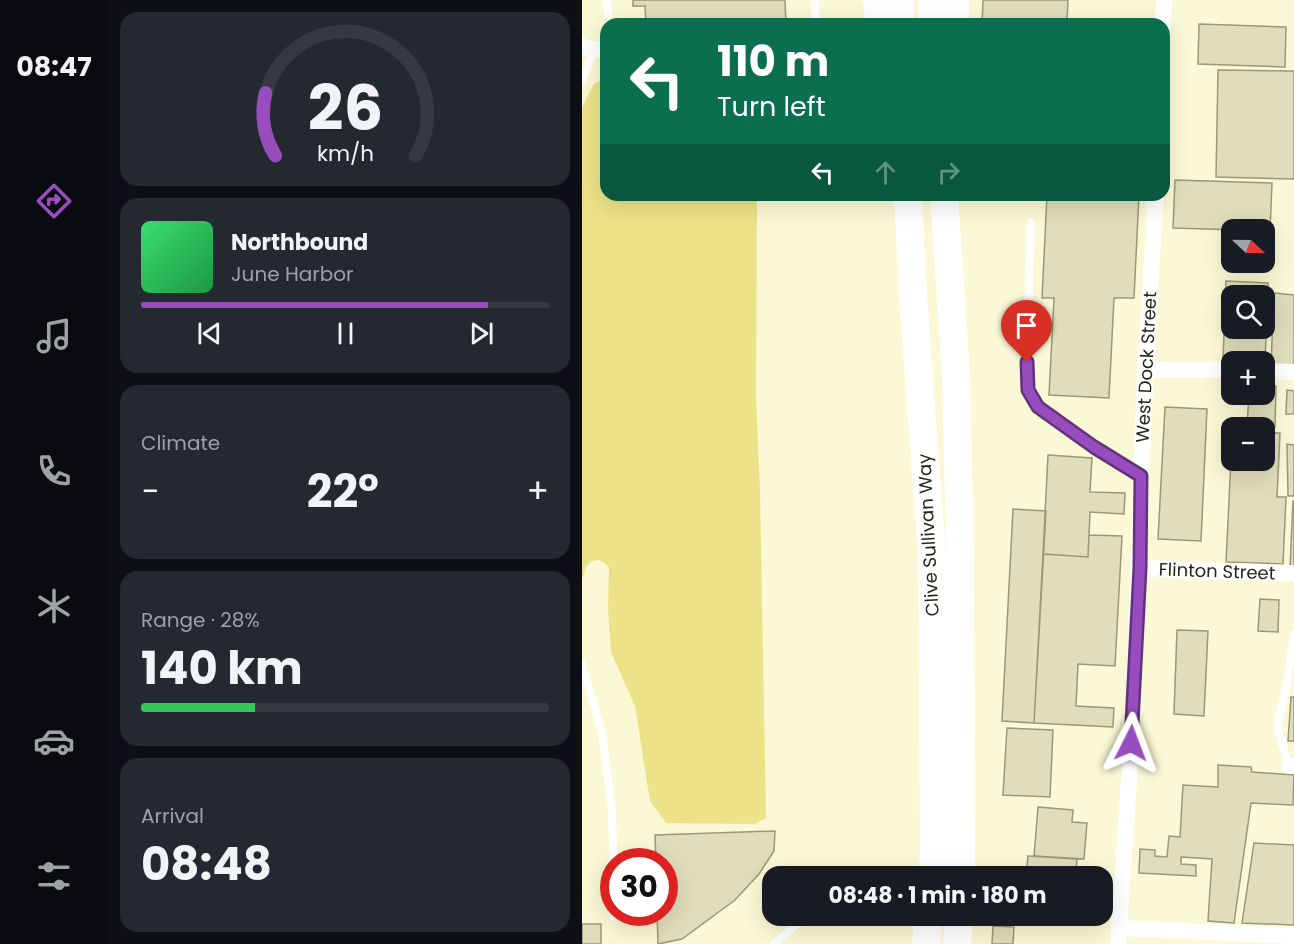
<!DOCTYPE html>
<html lang="en">
<head>
<meta charset="utf-8">
<style>
  :root { --surface:#171b24; --page:#242831; --text:#f1f3f6; --muted:#9ea1a6; --line:#363941; --accent:#984dbf }
  body { margin:0; font-family:Poppins,sans-serif; background:var(--page); color:var(--text); height:100vh; display:flex; flex-direction:column; font-size:22px; white-space:nowrap }
  * { box-sizing:border-box; margin:0 }
  p { font-size:20px; color:var(--muted) }
  .icon { flex:none; width:33px; height:33px; fill:none; stroke:currentColor; stroke-width:2; stroke-linecap:round; stroke-linejoin:round }
  .map { position:relative; flex:1; overflow:hidden }
  .sheet { display:flex; flex-direction:column; gap:12px; padding:12px; background:#0d0f14; width:474px }
  .sheet>* { flex:none }
  .banner { position:absolute; left:18px; top:18px; width:570px; height:183px; border-radius:18px; box-shadow:0 6px 24px #0002; background:#0b6e4f; color:#fff; overflow:hidden }
  .needle { width:39px; rotate:112deg }
  .buttons { position:absolute; left:639px; top:219px; display:grid; gap:12px }
  .buttons a { display:grid; place-items:center; width:54px; height:54px; border-radius:12px; background:var(--surface); box-shadow:0 6px 24px #0002; font-size:30px }
  .speed { position:absolute; left:18px; top:848px; display:flex; gap:12px; font-size:30px; font-weight:700; text-align:center }
  .speed>* { display:grid; place-content:center; width:78px; height:78px; border-radius:50%; background:var(--surface); box-shadow:0 6px 24px #0002; line-height:1 }
  .speed .limit { border:9px solid #d22; background:#fff; color:#111 }
  .pin { position:absolute; display:grid; place-items:center; width:51px; height:51px; color:#fff; margin:-62px -26px; border-radius:50% 50% 50% 0; rotate:-45deg; box-shadow:0 0 6px #0007 }
  .pin .icon { rotate:45deg }
  .me { position:absolute; width:66px; margin:-33px; rotate:3deg; stroke-linejoin:round; filter:drop-shadow(0 0 4px #0008) }
  .turn { display:flex; align-items:center; gap:21px; height:126px; padding:0 18px; font-size:27px }
  .turn .icon { width:78px; height:78px; stroke-width:2.5 }
  .turn b { display:block; font-size:42px; line-height:51px }
  .lanes { display:flex; align-items:center; height:57px; padding:0 18px; background:#0003; justify-content:center; gap:30px; direction:ltr }
  .lanes .off { opacity:.35 }
  .big { font-size:45px; font-weight:700; line-height:1.1 }
  .sheet .card { flex:1; display:flex; flex-direction:column; justify-content:center; gap:9px; min-width:0; padding:0 21px; border-radius:18px; background:var(--page) }
  .sheet .dial { align-items:center; gap:0 }
  .dial svg { height:156px; overflow:visible; fill:none; stroke:var(--line); stroke-width:7; stroke-linecap:round; text-anchor:middle }
  .dial text { fill:var(--text); stroke:none }
  .song { display:flex; align-items:center; gap:18px }
  .cover { width:72px; height:72px; border-radius:9px; background:linear-gradient(135deg,hsl(140 70% 55%),hsl(140 70% 35%)) }
  .played { height:6px; border-radius:3px; background:linear-gradient(90deg,var(--accent) 85%,var(--line) 85%) }
  .keys { display:flex; justify-content:space-around; direction:ltr }
  .heat { display:flex; justify-content:space-between; align-items:center; font-size:33px; direction:ltr }
  .charge { height:9px; border-radius:4px; background:linear-gradient(90deg,#34c759 28%,var(--line) 0) }
  .trip { position:absolute; left:180px; top:866px; width:351px; height:60px; border-radius:18px; background:var(--surface); box-shadow:0 6px 24px #0002; font-weight:700; line-height:60px; text-align:center }
  main { display:flex; flex:1; min-height:0 }
  .tab-bar { display:flex; flex-direction:column; width:108px; justify-content:space-around; align-items:center; background:#090b0e; color:var(--muted) }
  .tab-bar .icon { width:42px; height:42px }
  .tab-bar .current { color:var(--accent) }
  .tab-bar b { font-size:27px; color:var(--text) }
  .map>svg:first-child { display:block }
  .green { fill:#ece288 }
  .building { fill:#e0ddbb; stroke:#9b9878; stroke-width:1.5; fill-rule:evenodd }
  .lines { fill:none; stroke-linecap:round; stroke-linejoin:round }
  .service { stroke:#fff; stroke-width:8 }
  .minor { stroke:#fff; stroke-width:16 }
  .trunk { stroke:#fff; stroke-width:28 }
  .route-casing { stroke:#63327c; stroke-width:15 }
  .route { stroke:#984dbf; stroke-width:10 }
  .labels { text-anchor:middle; dominant-baseline:central; stroke-width:4.5; stroke-linejoin:round; paint-order:stroke }
  .street-label { font-size:18px; fill:#252417; stroke:#fff }
</style>
</head>
<body>
<main>
<nav class="tab-bar">
<b>08:47</b>
<svg class="icon current" aria-label="directions" viewBox="0 0 24 24"><path d="M12 3l9 9-9 9-9-9zM9 14v-3h6M13 9l2 2-2 2"/></svg>
<svg class="icon" aria-label="music" viewBox="0 0 24 24"><path d="M9 18V5l10-2v13"/><circle cx="6" cy="18" r="3"/><circle cx="16" cy="16" r="3"/></svg>
<svg class="icon" aria-label="phone" viewBox="0 0 24 24"><path d="M5 4h4l2 5-3 2q2 4 5 5l2-3 5 2v4C11 20 4 13 5 4z"/></svg>
<svg class="icon" aria-label="climate" viewBox="0 0 24 24"><path d="M12 3v18M4 7l16 10M4 17L20 7"/></svg>
<svg class="icon" aria-label="car" viewBox="0 0 24 24"><path d="M5 17H2v-5l4-1 3-4h7l3 4 3 1v5h-3M9 17h6M6 11h13"/><circle cx="7" cy="17" r="2"/><circle cx="17" cy="17" r="2"/></svg>
<svg class="icon" aria-label="filters" viewBox="0 0 24 24"><path d="M4 7h16M4 17h16"/><circle cx="9" cy="7" r="2"/><circle cx="15" cy="17" r="2"/></svg>
</nav>
<section class="sheet">
<div class="card dial"><svg viewBox="0 0 100 80">
<path d="M14 69A42 42 0 1 1 86 69"/>
<path d="M14 69A42 42 0 0 1 9 37" stroke="#984dbf"/>
<text x="50" y="56" font-size="32" font-weight="700">26</text>
<text x="50" y="72" font-size="11">km/h</text>
</svg></div>
<div class="card">
<div class="song"><i class="cover"></i><div><b>Northbound</b><p>June Harbor</p></div></div>
<div class="played"></div>
<div class="keys"><svg class="icon" aria-label="previous" viewBox="0 0 24 24"><path d="M18 5L8 12l10 7zM5 5v14"/></svg><svg class="icon" aria-label="pause" viewBox="0 0 24 24"><path d="M8 5v14M16 5v14"/></svg><svg class="icon" aria-label="next" viewBox="0 0 24 24"><path d="M6 5l10 7-10 7zM19 5v14"/></svg></div>
</div>
<div class="card"><p>Climate</p>
<div class="heat"><a>−</a><b class="big">22°</b><a>+</a></div>
</div>
<div class="card"><p>Range · 28%</p><b class="big">140 km</b><div class="charge"></div></div>
<div class="card"><p>Arrival</p><b class="big">08:48</b></div>
</section>
<div class="map">
<svg width="712" height="944" viewBox="0 0 712 944">
  <rect width="100%" height="100%" fill="#fbf8d5"/>
  <path class="green" d="M24 77V195H175L174 398 178 491 184 818 173 824 84 823 68 801 53 706 29 652 26 609 27 568 23 563 17 560 10 561 5 565 0 579V107L12 84Z"/>
  <path class="building" d="M51 0H203L204 24H64L63 6H51Z
    M401 0H486L485 24H400Z
    M617 24 704 27 703 67 616 64Z
    M636 70 712 71V179L634 177Z
    M593 180 690 183 688 231 591 228Z
    M465 195H557L552 298H532L527 398 467 395 472 298H460Z
    M644 281 686 283 683 362 641 360ZM650 296H682V328H650Z
    M692 293 712 295V366L689 365Z
    M682 386H694L693 427 665 426 667 394H682Z
    M705 390 712 391V414H704Z
    M583 407 625 409 619 541 576 539Z
    M682 433H698L695 497H704L701 564 644 562 650 439V460H682Z
    M705 444 712 445V496H706Z
    M466 455 510 458 508 492 543 493 542 514 508 512 506 557 461 554Z
    M711 501H712V569H708Z
    M431 509 464 511 452 723 420 721Z
    M507 535 540 536 533 666 496 664 494 706 532 708 531 727 452 723 461 554 506 557Z
    M678 599 697 600 696 632 676 631Z
    M595 630 626 631 622 716 592 714Z
    M709 697H712V741H706Z
    M425 728 471 730 468 797 421 795Z
    M636 765 669 767 670 772 712 775 711 805 669 803 652 923 626 921 630 859 599 857V864L614 865V876L557 873 558 849 573 850V856L585 857 587 836 598 837 601 785 636 787Z
    M456 807 491 810 490 822 505 823 502 859 452 856Z
    M193 831 192 851 177 874 153 900 100 939 76 944 75 912H82V861H74L73 835Z
    M672 843 712 845V925L660 923Z
    M446 856 495 859 494 876H444Z
    M0 924H19V944H0Z
    M411 926 432 927 431 944H410Z"/>
  <g class="lines">
    <path class="service" d="M25 0 26 15
      M233 0 234 24
      M513 21 514 24
      M0 82 12 49
      M449 222 444 382 448 396 456 407 512 447 559 476
      M0 664 20 733 30 810 32 887
      M707 766 695 727 705 684 712 633
      M259 876 303 873
      M32 917V912
      M192 944 226 915"/>
    <path class="minor" d="M581 24 582 0
      M0 46 24 52
      M563 370H650
      M682 371 712 372
      M558 568 712 573
      M707 766H712
      M537 928 712 936
      M536 944 551 720 563 370 574 195"/>
    <path class="trunk" d="M295 0 298 24
      M318 0 319 24
      M349 0 351 24
      M373 0V24
      M326 195 331 296 350 556 352 852 350 876
      M362 195 374 375 378 548 379 876
      M344 944 347 915
      M375 944 377 915"/>
  </g>
  <g class="lines">
    <g class="route-casing">
      <path id="route" d="M445 362 446 390 456 407 512 447 559 476 558 568 549 743"/>
    </g>
    <use href="#route" class="route"/>
  </g>
  <g class="labels">
    <g class="street-label">
      <text transform="translate(564 367) rotate(-87)">West Dock Street</text>
      <text transform="translate(346 535) rotate(-93)">Clive Sullivan Way</text>
      <text transform="translate(635 571) rotate(2)">Flinton Street</text>
    </g>
  </g>
</svg>
<div class="buttons">
<a><svg class="needle" viewBox="-14 -14 28 28"><path d="M0-13l5 13h-10z" fill="#e53935"/><path d="M0 13l5-13h-10z" fill="#9ea1a6"/></svg></a>
<a><svg class="icon" aria-label="search" viewBox="0 0 24 24"><circle cx="10" cy="10" r="6"/><path d="M15 15l6 6"/></svg></a>
<a>+</a>
<a>−</a>
</div>
<div class="speed"><div class="limit">30</div></div>
<div class="pin" style="left:445px;top:362px;background:#d93025"><svg class="icon" aria-label="arrive" viewBox="0 0 24 24"><path d="M6 21V4h12l-3 4 3 4H6"/></svg></div>
<svg class="me" style="left:549px;top:743px" viewBox="-20 -20 40 40"><path d="M0-17L14 15 0 8-14 15z" fill="#984dbf" stroke="#fff" stroke-width="4"/></svg>
<div class="trip">08:48 · 1 min · 180 m</div>
<div class="banner">
<div class="turn"><svg class="icon" aria-label="left" viewBox="0 0 24 24"><path d="M17 20v-9H6M10 6l-5 5 5 5"/></svg><div><b>110 m</b>Turn left</div></div>
<div class="lanes"><svg class="icon" aria-label="left" viewBox="0 0 24 24"><path d="M17 20v-9H6M10 6l-5 5 5 5"/></svg><svg class="icon off" aria-label="ahead" viewBox="0 0 24 24"><path d="M12 20V5M6 11l6-6 6 6"/></svg><svg class="icon off" aria-label="right" viewBox="0 0 24 24"><path d="M7 20v-9h11M14 6l5 5-5 5"/></svg></div>
</div>
</div>
</main>
</body>
</html>
